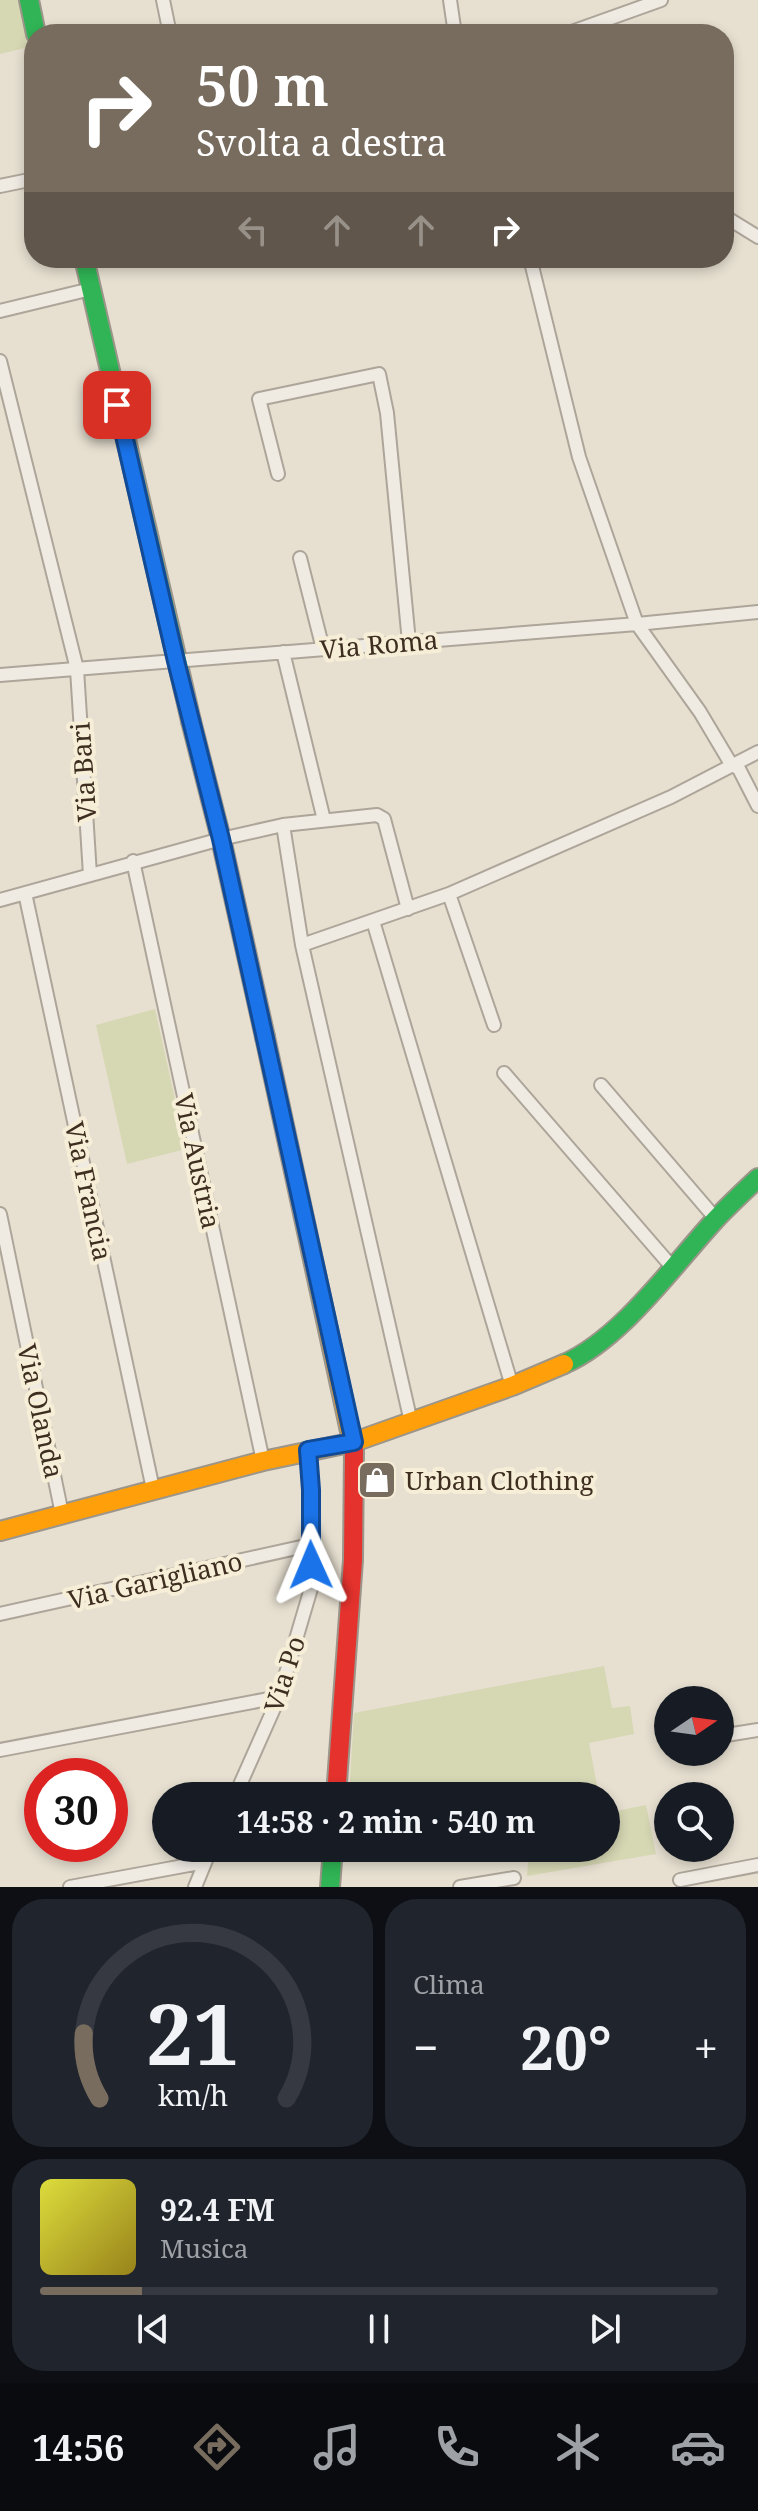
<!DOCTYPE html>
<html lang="it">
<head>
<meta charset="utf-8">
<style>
  :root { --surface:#171b24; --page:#20242c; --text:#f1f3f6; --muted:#9ea1a6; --line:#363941; --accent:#786c5e }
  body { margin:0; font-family:"Noto Serif",serif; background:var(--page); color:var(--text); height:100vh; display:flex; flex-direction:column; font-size:30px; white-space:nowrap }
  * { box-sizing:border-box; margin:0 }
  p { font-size:26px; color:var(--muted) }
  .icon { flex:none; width:44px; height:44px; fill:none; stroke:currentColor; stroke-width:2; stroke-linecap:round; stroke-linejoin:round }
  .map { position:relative; height:1887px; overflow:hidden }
  .side { display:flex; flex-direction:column; gap:12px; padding:12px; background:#0d0f14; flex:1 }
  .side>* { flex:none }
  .hud { position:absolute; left:24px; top:24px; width:710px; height:244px; border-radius:32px; box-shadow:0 4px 12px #0003; background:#786c5e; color:#fff; overflow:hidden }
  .needle { width:52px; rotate:77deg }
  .buttons { position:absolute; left:654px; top:1686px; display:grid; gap:16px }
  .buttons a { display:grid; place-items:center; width:80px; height:80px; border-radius:50%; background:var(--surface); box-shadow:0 4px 12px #0003; font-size:40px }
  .speed { position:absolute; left:24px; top:1758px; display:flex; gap:16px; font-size:40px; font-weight:700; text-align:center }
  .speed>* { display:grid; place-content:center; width:104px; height:104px; border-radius:50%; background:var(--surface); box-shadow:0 4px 12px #0003; line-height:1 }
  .speed .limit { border:12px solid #d22; background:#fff; color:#111 }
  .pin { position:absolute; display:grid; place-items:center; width:68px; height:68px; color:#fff; margin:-34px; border-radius:16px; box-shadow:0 4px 12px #0006 }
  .me { position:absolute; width:88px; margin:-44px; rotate:359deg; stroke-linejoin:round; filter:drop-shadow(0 0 6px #0008) }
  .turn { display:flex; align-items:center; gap:28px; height:168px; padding:0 40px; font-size:36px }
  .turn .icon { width:104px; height:104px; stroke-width:2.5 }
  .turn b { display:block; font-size:56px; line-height:68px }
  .lanes { display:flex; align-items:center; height:76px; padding:0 40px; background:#0003; justify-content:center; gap:40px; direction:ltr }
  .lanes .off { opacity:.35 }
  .big { font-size:60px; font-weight:700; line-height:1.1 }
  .side .widget { flex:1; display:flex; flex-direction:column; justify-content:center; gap:12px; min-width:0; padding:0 28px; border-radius:32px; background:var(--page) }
  .side .dial { align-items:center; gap:0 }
  .dial svg { height:208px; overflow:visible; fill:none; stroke:var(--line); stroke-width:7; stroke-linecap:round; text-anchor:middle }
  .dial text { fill:var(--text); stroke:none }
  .song { display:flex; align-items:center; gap:24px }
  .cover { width:96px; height:96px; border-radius:12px; background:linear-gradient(135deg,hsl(60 70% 55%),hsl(50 70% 35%)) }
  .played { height:8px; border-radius:4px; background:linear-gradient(90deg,var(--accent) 15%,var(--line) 15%) }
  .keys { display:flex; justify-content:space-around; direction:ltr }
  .heat { display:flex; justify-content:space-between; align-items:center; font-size:44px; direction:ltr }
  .side .tiles { flex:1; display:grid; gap:12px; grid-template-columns:1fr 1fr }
  .widget:last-child { grid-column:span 2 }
  .trip { position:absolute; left:152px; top:1782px; width:468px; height:80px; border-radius:40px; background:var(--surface); box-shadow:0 4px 12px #0003; font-weight:700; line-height:80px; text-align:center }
  .menu { display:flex; height:128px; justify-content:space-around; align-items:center; background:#090b0e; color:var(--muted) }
  .menu .icon { width:56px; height:56px }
  .menu .on { color:var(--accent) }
  .menu b { font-size:36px; color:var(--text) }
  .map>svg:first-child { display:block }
  .green { fill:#d6d7b3 }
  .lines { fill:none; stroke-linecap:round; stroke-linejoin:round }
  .street-casing { stroke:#ada599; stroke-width:16 }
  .fast-casing { stroke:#9c958a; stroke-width:22 }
  .slow-casing { stroke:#9c958a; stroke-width:22 }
  .jam-casing { stroke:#9c958a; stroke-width:22 }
  .street { stroke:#efebe3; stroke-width:12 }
  .fast { stroke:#30b455; stroke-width:18 }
  .slow { stroke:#ff9f0a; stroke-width:18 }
  .jam { stroke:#e5322d; stroke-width:18 }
  .route-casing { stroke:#114b97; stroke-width:20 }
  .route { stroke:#1a73e8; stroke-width:14 }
  .labels { text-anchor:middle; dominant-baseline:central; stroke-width:8; stroke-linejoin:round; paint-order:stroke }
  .street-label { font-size:26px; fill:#3d2e20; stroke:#f7eed8 }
  .poi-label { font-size:26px; fill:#3d2e20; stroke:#f7eed8; text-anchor:start }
</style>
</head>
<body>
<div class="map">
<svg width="758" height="1887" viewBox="0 0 758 1887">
  <rect width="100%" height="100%" fill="#e7e0d1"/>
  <path class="green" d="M0 0H18L29 47 0 54Z
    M155 1009 186 1149 127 1164 96 1025Z
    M604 1666 612 1708 630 1706 634 1734 589 1743 599 1796H349L354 1713Z
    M646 1805 656 1854 527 1876 529 1848H606V1813Z"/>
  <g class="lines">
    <g class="street-casing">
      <path id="street" d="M163 0 170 34
        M450 0 455 34
        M566 34 661 0
        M0 186 34 179
        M724 216 758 237
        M530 258 579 457 637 624 700 712 731 764 739 769 758 806
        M0 311 91 289
        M0 361 77 669 90 875
        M278 474 259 399 379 374 387 413 409 642
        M300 558 323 649
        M283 652 324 820
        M0 675 637 624 758 612
        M283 825 302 945 411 1422
        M133 861 263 1461
        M25 893 153 1489
        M449 894 494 1025
        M0 900 221 839 283 825 377 815 384 819 408 909
        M373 921 512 1386
        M302 945 449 894 671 797 758 752
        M504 1073 672 1267
        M601 1085 716 1219
        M0 1214 62 1514
        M0 1614 310 1545
        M720 1736 758 1730
        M0 1750 279 1697
        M235 1796 279 1697 312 1585 311 1490 308 1450
        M680 1880 758 1865
        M70 1887 205 1862
        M195 1887 211 1848
        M460 1887 514 1878"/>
    </g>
    <g class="fast-casing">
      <path id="fast" d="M29 0 36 34
        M84 258 191 721
        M564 1364C621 1339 672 1267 714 1221 728 1206 743 1192 758 1178
        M330 1887 333 1848"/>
    </g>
    <g class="slow-casing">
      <path id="slow" d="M265 1037 354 1450
        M0 1531 263 1461 354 1442 512 1386 564 1364"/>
    </g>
    <g class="jam-casing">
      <path id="jam" d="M191 721 221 839 265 1037
        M336 1796 353 1560 354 1450"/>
    </g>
    <use href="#street" class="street"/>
    <use href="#fast" class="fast"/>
    <use href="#slow" class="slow"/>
    <use href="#jam" class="jam"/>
  </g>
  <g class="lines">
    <g class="route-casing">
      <path id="route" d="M117 405 176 661 221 839 354 1442 308 1450 311 1490V1565"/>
    </g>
    <use href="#route" class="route"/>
  </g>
  <defs>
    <g id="shop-square" transform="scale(2)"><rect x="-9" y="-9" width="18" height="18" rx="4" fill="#786c5e" stroke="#f7eed8"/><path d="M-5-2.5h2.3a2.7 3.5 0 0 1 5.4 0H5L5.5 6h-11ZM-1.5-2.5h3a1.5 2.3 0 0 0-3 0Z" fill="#fff"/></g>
  </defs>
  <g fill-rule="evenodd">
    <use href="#shop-square" x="377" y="1480"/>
  </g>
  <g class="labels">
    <g class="street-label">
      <text transform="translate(379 644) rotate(-5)">Via Roma</text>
      <text transform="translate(83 772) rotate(-94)">Via Bari</text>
      <text transform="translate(198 1161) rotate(78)">Via Austria</text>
      <text transform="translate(89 1191) rotate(78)">Via Francia</text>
      <text transform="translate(41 1411) rotate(78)">Via Olanda</text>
      <text transform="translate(155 1580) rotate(-13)">Via Garigliano</text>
      <text transform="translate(284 1674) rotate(-72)">Via Po</text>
    </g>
    <g class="poi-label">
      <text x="405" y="1480">Urban Clothing</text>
    </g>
  </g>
</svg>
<div class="buttons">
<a><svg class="needle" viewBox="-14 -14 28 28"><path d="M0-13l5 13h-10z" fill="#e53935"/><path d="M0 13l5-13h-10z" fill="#9ea1a6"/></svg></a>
<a><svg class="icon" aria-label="search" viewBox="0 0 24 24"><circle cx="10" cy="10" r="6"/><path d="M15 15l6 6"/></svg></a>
</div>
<div class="speed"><div class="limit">30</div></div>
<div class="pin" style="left:117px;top:405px;background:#d93025"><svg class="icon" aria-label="arrive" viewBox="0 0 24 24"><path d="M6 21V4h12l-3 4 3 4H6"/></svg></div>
<svg class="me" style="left:311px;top:1565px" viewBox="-20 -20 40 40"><path d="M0-17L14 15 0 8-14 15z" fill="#1a73e8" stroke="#fff" stroke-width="4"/></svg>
<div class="trip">14:58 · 2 min · 540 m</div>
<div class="hud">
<div class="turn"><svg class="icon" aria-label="right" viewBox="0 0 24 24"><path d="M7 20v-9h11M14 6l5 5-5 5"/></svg><div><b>50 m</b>Svolta a destra</div></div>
<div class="lanes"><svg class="icon off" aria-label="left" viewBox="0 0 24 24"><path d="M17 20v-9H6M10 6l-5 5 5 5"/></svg><svg class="icon off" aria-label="ahead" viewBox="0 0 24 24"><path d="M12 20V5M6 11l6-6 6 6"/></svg><svg class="icon off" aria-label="ahead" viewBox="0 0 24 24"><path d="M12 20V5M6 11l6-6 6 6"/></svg><svg class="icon" aria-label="right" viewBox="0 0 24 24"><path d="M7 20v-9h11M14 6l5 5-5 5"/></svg></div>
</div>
</div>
<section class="side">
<div class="tiles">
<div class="widget dial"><svg viewBox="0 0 100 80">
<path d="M14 69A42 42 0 1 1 86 69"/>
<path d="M14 69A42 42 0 0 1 8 44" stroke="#786c5e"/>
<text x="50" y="56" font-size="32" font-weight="700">21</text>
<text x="50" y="72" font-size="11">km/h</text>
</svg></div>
<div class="widget"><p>Clima</p>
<div class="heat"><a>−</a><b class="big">20°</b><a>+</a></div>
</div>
<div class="widget">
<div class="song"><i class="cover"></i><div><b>92.4 FM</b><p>Musica</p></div></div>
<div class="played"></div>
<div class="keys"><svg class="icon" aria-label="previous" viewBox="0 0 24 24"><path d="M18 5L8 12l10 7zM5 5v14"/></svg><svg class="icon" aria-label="pause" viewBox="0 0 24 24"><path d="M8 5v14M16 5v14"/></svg><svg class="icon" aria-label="next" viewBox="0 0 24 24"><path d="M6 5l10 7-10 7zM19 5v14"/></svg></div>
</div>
</div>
</section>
<nav class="menu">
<b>14:56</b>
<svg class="icon on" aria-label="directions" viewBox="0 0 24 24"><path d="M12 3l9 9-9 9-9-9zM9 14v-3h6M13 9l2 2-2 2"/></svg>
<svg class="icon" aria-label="music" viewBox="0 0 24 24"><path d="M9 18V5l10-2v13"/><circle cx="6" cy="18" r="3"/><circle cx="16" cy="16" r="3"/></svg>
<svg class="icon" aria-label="phone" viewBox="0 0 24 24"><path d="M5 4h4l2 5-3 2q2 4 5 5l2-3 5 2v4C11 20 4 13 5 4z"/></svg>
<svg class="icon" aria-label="climate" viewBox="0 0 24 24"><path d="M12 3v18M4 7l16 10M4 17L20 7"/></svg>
<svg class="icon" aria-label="car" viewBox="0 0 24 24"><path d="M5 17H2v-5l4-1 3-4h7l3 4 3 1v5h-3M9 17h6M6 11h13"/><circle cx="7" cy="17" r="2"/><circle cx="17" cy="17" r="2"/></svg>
</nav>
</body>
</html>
